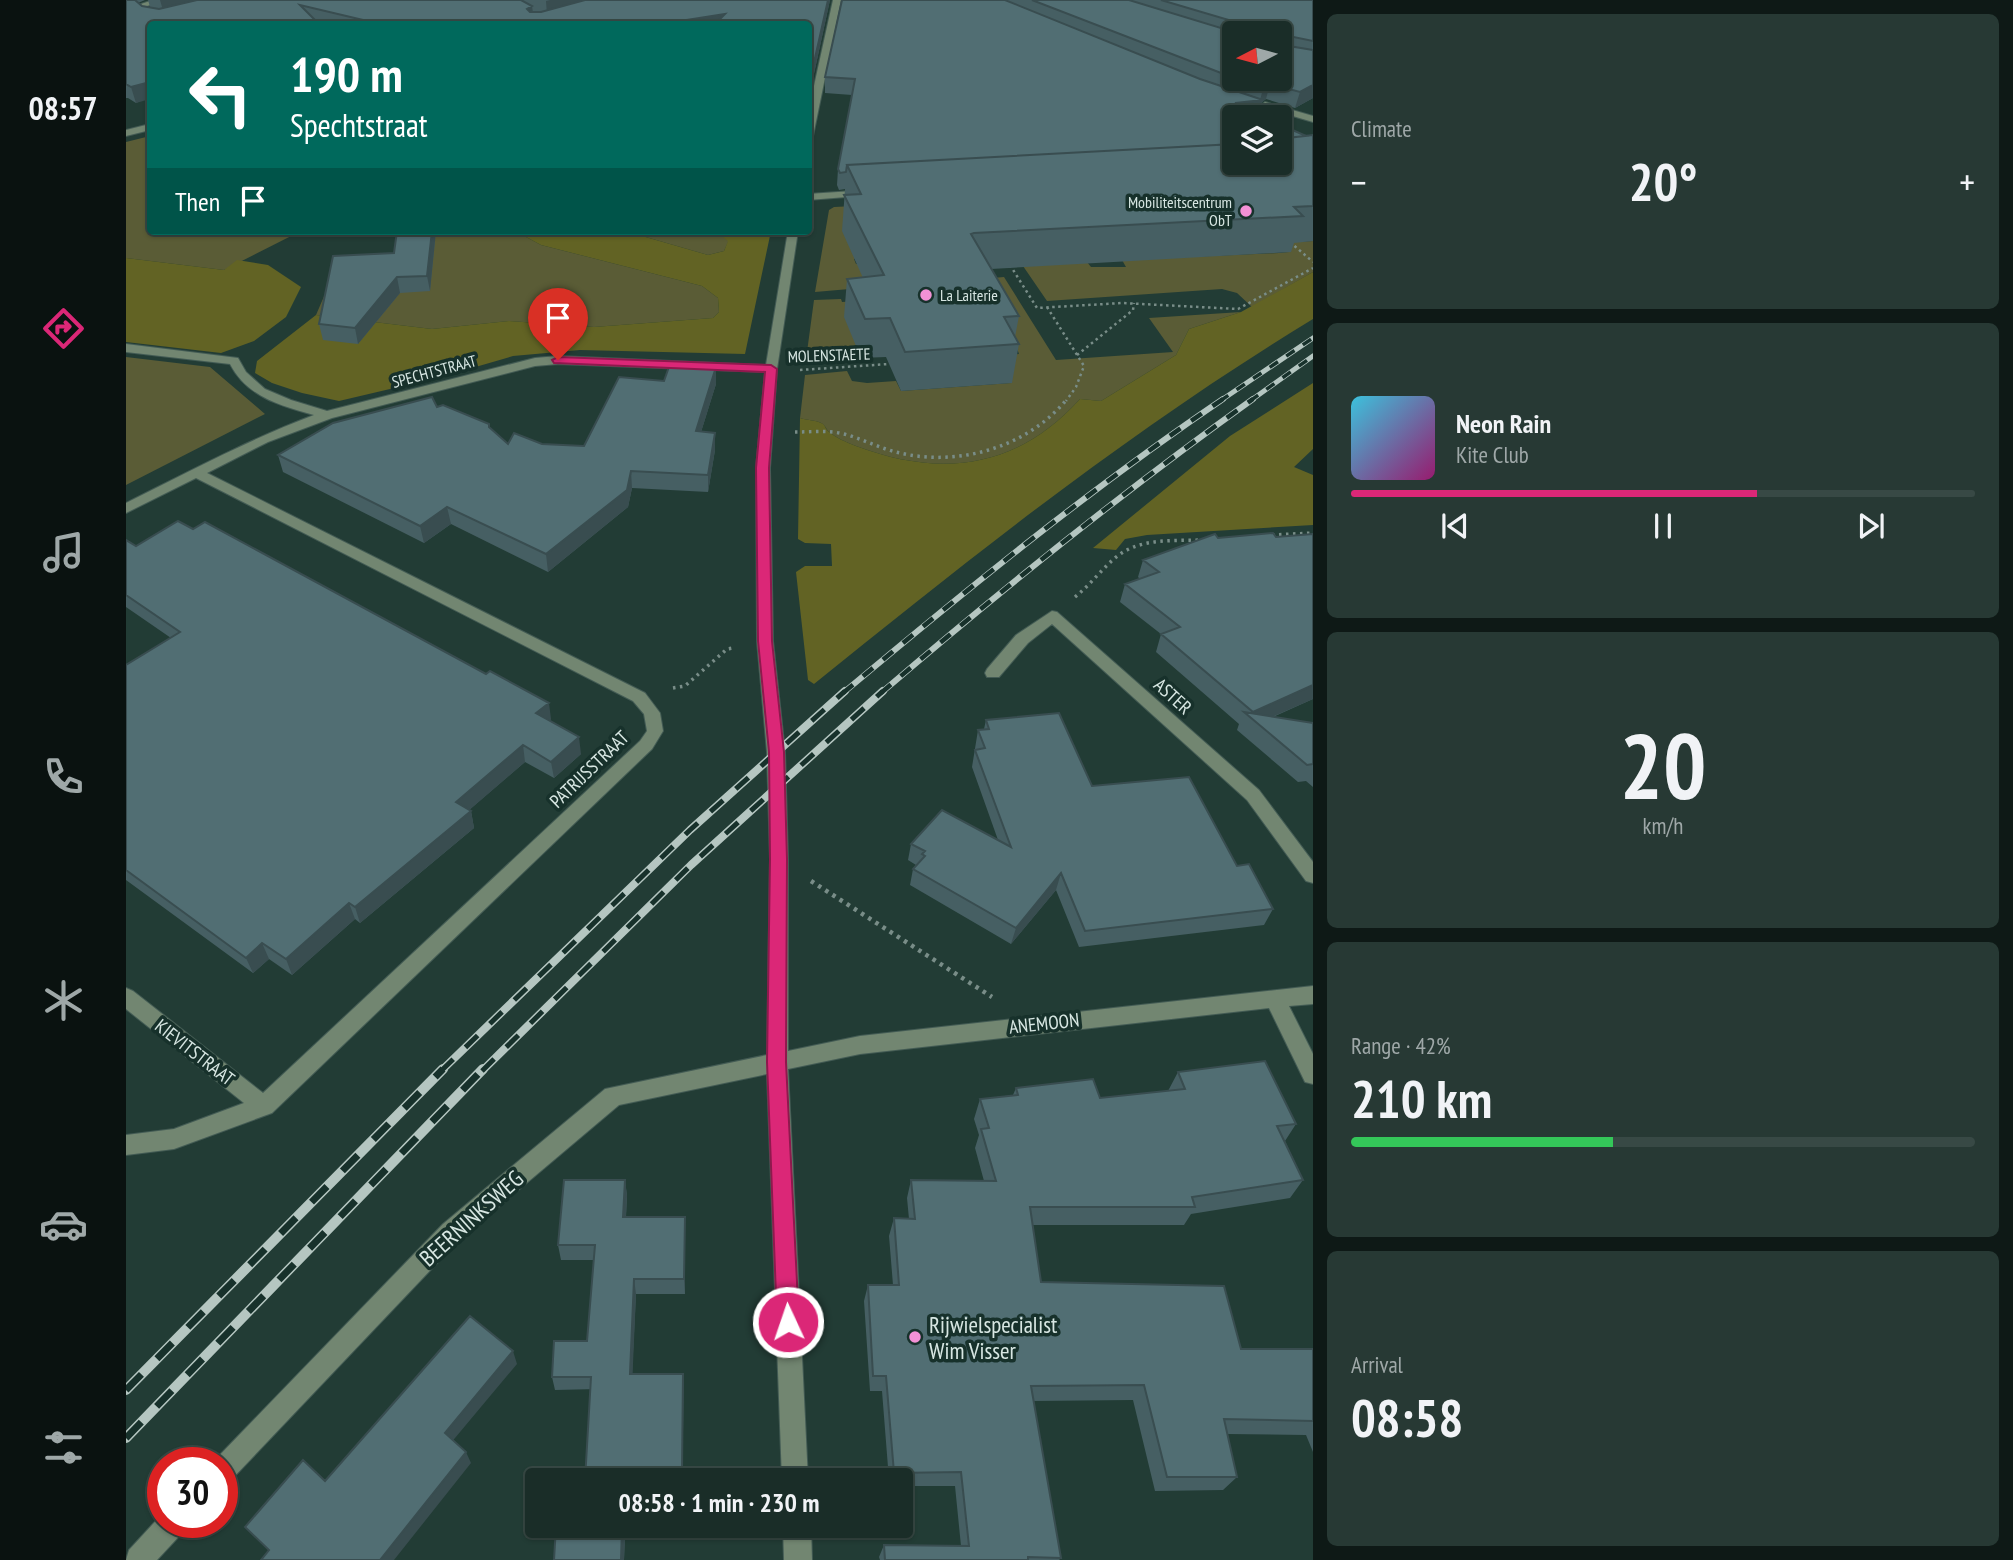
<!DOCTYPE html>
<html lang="en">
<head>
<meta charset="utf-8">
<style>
  :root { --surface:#1a2d28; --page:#273934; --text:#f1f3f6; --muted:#9fa8a8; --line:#384945; --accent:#db2777 }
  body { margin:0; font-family:"PT Sans Narrow",sans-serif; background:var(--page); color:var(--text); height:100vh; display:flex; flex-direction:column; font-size:26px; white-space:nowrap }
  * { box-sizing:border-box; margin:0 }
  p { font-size:23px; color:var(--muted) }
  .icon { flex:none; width:38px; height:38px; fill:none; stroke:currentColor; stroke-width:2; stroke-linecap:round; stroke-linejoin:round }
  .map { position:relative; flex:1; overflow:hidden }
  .panel { display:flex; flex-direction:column; gap:14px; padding:14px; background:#0e1916; width:700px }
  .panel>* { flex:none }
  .banner { position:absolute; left:21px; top:21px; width:665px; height:214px; border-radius:7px; box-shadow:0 2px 5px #0004,0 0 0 2px var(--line); background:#00695c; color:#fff; overflow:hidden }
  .needle { width:46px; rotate:264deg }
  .tools { position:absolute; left:1096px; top:21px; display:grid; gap:14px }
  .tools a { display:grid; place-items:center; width:70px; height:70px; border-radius:7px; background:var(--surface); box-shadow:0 2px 5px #0004,0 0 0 2px var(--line); font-size:35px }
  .speed { position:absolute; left:21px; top:1447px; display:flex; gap:14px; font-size:35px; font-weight:700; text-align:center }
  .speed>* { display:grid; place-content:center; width:91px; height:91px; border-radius:50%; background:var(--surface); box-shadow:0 2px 5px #0004,0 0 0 2px var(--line); line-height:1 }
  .speed .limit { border:10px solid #d22; background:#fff; color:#111 }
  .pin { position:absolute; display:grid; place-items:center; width:60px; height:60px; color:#fff; margin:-72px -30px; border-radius:50% 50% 50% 0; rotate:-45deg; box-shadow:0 0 7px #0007 }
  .pin .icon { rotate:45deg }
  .me { position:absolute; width:77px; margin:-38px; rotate:357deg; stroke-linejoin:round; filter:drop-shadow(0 0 5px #0008) }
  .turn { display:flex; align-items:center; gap:24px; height:147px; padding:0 28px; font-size:32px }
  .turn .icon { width:91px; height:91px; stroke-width:2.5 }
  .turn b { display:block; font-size:49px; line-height:60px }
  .then { display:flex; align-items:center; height:66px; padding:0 28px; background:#0003; gap:14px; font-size:26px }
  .big { font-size:52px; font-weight:700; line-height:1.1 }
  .panel .widget { flex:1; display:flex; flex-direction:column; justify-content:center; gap:10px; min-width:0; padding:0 24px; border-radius:10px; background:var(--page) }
  .panel .dial { align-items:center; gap:0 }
  .dial b { font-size:91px; line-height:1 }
  .song { display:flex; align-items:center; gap:21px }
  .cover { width:84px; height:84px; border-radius:10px; background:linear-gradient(135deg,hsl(190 70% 55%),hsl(320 70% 35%)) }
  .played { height:7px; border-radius:4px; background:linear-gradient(90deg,var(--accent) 65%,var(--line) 65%) }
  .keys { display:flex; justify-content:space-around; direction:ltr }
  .heat { display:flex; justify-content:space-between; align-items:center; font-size:38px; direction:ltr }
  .charge { height:10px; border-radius:5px; background:linear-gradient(90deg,#34c759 42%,var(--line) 0) }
  .trip { position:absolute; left:399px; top:1468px; width:388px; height:70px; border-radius:7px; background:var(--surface); box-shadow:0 2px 5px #0004,0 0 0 2px var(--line); font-weight:700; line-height:70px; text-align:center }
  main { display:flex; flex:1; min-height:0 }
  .tab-bar { display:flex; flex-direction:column; width:126px; justify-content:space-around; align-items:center; background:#0a1210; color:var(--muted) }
  .tab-bar .icon { width:49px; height:49px }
  .tab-bar .active { color:var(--accent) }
  .tab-bar b { font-size:32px; color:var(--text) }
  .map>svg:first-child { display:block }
  .green { fill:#5a5c36 }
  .forest { fill:#626324 }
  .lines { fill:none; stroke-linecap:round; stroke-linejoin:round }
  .minor-casing { stroke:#435b54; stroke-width:2 }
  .path-far2 { stroke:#798d88; stroke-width:2.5; stroke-dasharray:2.5 3.5; stroke-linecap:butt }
  .path-far1 { stroke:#798d88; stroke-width:3.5; stroke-dasharray:2.5 4.5; stroke-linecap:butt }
  .path { stroke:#798d88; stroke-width:4.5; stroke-dasharray:3.5 5; stroke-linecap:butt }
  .minor { fill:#728671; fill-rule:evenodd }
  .rail-far3-casing { stroke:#b5c6c1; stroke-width:5 }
  .rail-far2-casing { stroke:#b5c6c1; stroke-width:6 }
  .rail-far1-casing { stroke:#b5c6c1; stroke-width:8 }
  .rail-casing { stroke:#b5c6c1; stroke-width:10 }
  .rail-far3 { stroke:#17312b; stroke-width:3.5; stroke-dasharray:10; stroke-linecap:butt }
  .rail-far2 { stroke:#17312b; stroke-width:4.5; stroke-dasharray:13; stroke-linecap:butt }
  .rail-far1 { stroke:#17312b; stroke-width:5; stroke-dasharray:17; stroke-linecap:butt }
  .rail { stroke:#17312b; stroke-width:7; stroke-dasharray:22; stroke-linecap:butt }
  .wall { fill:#465f63; fill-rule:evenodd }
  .shaded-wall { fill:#394d50 }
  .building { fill:#516e73; stroke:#394d50; stroke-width:2 }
  .route { fill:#db2777; stroke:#8e194d; stroke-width:2 }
  .poi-dot { fill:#f391d6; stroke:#17312b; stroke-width:2.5 }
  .labels { text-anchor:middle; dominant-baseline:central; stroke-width:7; stroke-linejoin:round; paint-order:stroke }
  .far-poi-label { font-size:16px; fill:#d8e7e3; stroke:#17312b; text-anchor:end }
  .far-street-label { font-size:16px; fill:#d8e7e3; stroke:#17312b }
  .street-label { font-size:19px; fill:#d8e7e3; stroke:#17312b }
  .near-street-label { font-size:23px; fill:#d8e7e3; stroke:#17312b }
  .near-poi-label { font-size:23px; fill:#d8e7e3; stroke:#17312b; text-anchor:start }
</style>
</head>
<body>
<main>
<nav class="tab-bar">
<b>08:57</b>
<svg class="icon active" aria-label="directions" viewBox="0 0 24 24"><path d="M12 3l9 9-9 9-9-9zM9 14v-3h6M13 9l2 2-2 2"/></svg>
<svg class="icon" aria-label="music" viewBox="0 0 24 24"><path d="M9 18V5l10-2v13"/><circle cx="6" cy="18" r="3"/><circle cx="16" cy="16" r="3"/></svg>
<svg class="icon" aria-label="phone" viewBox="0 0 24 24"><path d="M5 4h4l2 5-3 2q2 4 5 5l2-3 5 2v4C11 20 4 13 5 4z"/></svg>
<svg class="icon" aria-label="climate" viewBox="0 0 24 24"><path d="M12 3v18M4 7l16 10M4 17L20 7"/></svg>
<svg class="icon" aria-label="car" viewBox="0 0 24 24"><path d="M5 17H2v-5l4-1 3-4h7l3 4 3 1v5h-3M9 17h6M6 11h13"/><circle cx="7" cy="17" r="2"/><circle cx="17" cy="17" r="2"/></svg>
<svg class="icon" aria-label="filters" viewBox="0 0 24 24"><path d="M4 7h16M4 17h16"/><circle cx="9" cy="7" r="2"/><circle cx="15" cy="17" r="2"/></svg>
</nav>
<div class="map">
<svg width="1187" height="1560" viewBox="0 0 1187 1560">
  <rect width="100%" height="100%" fill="#223c35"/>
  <path class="green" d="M24 136V231H175L98 270 0 258V142Z
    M832 201 728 259 730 264 747 263 758 286 689 292 703 210 708 207Z
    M303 231H389L415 245 576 286 592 298 593 312 587 318 468 327 383 321 306 329 190 315 199 294 266 269Z
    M499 231H590L603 240 598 251 582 255Z
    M1187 241V272L1126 307 1111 293 1096 289 921 301 897 266 961 262 965 267H1000L996 260 1153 253 1163 252 1155 243Z
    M878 277 930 360 1047 352 1023 318 1115 312 1063 329 1050 355 975 401 954 399C891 469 815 478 730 446 720 442 710 438 702 431 700 428 698 424 695 423 690 420 680 420 674 418L679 375 721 371 726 381 741 383 770 381 775 391 885 383 871 356 893 354 866 278Z
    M715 299 716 302 764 299 733 353 681 352 688 300Z
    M0 357 84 367 139 414 0 485Z"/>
  <path class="forest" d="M389 231H499L582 255 598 251 602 241 590 231H645L619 354 454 350 387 356 315 377 213 401 176 393 146 383 129 373 131 361 190 315 306 329 383 321 468 327 587 318 593 312 592 298 576 286 415 245Z
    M0 258 98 270 111 260 142 265 175 287 160 317 128 341 95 353 0 342Z
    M1187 272V319C1009 427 850 553 688 684L682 680 670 572 679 566H706L705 544 679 543 672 539 674 418C680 420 690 420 695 423 699 424 699 428 702 431 710 438 720 442 730 446 815 478 891 469 954 399L975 401 1050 355 1063 329 1115 312Z
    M1187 383V449L1168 467 1187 475V525L1021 535 999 539 990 550 967 548 1104 436Z"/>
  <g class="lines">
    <g class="minor-casing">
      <path id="minor" d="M27 0H39L0 13V9Z
        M707 0H715L687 136 682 139V113Z
        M1112 100 1154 115 1156 117 1153 119 1109 105 1108 103Z
        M1139 102 1187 116V122L1136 107 1135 105Z
        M24 124V130L0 136V130Z
        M742 190 746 191V195L682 200V194Z
        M662 231H672L651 369 644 468 647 641 659 752 662 859V1051L734 1036 1187 986V1004L1163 1006 1187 1054V1084L1179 1082 1143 1008 734 1054 662 1069 682 1480H656L641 1074 493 1105 333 1240 105 1480 96 1484V1463L87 1462 317 1224 479 1089 641 1055 644 859 641 752 631 641 630 468 639 372 432 364 409 366 206 418 142 442 81 473 519 693 534 713 537 731 526 749 146 1113 48 1149 0 1155V1135L48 1129 118 1103 0 1009V988L7 991 137 1093 514 741 521 731 518 714 507 701 70 478 0 513V503C62 472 122 440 188 415 155 406 121 397 104 364L0 352V344L112 358 120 372 139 389 165 400 201 411 409 358 432 356 640 365Z
        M926 611 931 612 1133 790 1187 862V883L1180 881 1121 800 926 624 902 643 873 677H861L859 673 861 669 890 635Z
        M37 1513V1522H60L57 1532 31 1560H0L3 1550Z
        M657 1526H685L686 1560H658Z"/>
    </g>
    <path class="path-far2" d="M1164 242 1187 262
      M884 265 911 308 996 303 1112 309 1187 268
      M921 307 958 366 950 387 940 401
      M951 355 1007 310 1008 303
      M674 370 763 364"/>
    <path class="path-far1" d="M669 432C685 432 702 430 718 434 737 439 755 449 774 453 833 467 902 447 941 399
      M1146 535 1187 533
      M949 597C964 585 975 570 989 558 1012 538 1045 541 1074 540
      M547 688 559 686 601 649 607 648"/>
    <path class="path" d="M685 881 866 997"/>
    <use href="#minor" class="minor"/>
    <g class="rail-far3-casing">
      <path id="rail-far3" d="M1094 401 1187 338
        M1124 401 1187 356"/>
    </g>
    <g class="rail-far2-casing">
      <path id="rail-far2" d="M717 693C840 590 964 489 1097 399
        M755 693C875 590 998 491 1127 399"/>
    </g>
    <g class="rail-far1-casing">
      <path id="rail-far1" d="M315 1071 564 830 719 691
        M356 1071 565 865 757 691"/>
    </g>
    <g class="rail-casing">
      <path id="rail" d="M0 1390 317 1069
        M0 1438 357 1069"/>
    </g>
    <use href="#rail-far3" class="rail-far3"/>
    <use href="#rail-far2" class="rail-far2"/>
    <use href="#rail-far1" class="rail-far1"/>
    <use href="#rail" class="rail"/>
  </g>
  <path class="wall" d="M0 0H19L12 3 16 6 24 7 22 0H704L684 92H682V24H192L10 103 2 98H0Z
    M716 0H1187V98L1169 108 1140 99 1136 102 1132 116 1180 136 1187 135V241L1168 243 1165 252 865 269 893 316 889 337 893 344 886 383 775 391 760 357 735 358 718 317 721 279 737 278 716 231 719 189 713 190 711 185 712 169 726 95 699 93V77ZM1108 33 1153 79H1108Z
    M271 231H310L304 291 274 293 232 344 197 340 193 324 268 253Z
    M590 367V384L575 432 589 450 582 492 506 488 502 507 422 572 325 524 298 543 157 472 152 455 311 407 363 424 364 428 382 444 458 446 538 381Z
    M1187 534V699L1147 717 1187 723V787L1180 781 1172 782 1111 730 1113 724 1030 652 1035 634 994 602 999 584 1014 579 1012 577 1017 560 1092 538 1150 537Z
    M0 540 10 546 425 719 423 721 455 754 428 778 399 762 343 810 345 811 348 828 234 923 229 919 166 975 143 959 127 973 0 880V665L45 638 0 607Z
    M860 720 966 786 1111 866 1147 909 1138 925 953 947 930 890 885 944 784 885 787 869 790 865 782 860 785 844 872 840 846 767 852 730 858 729Z
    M1052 1072 1170 1124 1159 1141 1177 1180 1164 1198 1065 1214 1058 1225H907L915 1282 1115 1349H1187V1452L1180 1435 1101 1434 1111 1477 1097 1490 1029 1491 1007 1400 907 1401 935 1558 933 1560H754L753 1557 758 1545 835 1546 829 1486H775V1480H763L756 1391H744L738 1301 742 1285H767L763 1236 768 1218 783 1219 781 1198 785 1180 858 1181 849 1148 853 1135 848 1119 854 1099 887 1095 890 1088 974 1098 1042 1091Z
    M499 1180 501 1196 500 1217 559 1232V1294H510L506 1374H557L558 1387 429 1390 426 1377 461 1341 468 1260H435L432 1245Z
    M430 1526H556V1535H499L498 1560H428Z"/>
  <path class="shaded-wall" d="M34 0H97L38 14Z
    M424 0H484L421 15 420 1Z
    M702 0H704L684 92 685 76Z
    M406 6 408 20 401 9Z
    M599 14V24H535Z
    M24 82V99L10 103 5 87Z
    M1144 84 1140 99 1136 102 1132 116 1119 117 1109 103 1134 100 1137 89Z
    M1187 85V98L1169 108 1174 92Z
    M306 231H310L304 291 301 276Z
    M271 277 274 293 232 344 229 328Z
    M590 367V384L570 448V431Z
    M589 433V450L582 492V475Z
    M505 471 506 488 502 507 422 572 420 554Z
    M321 507 325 524 298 543 294 526Z
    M1187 685V699L1132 723 1124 717 1127 712Z
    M423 703 425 719 412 730 410 713Z
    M453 737 455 754 428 778 425 762Z
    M397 745 399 762 334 818 330 802Z
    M345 811 348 828 234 923 229 907Z
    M935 873 930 890 885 944 890 928Z
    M223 903 229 919 166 975 160 959Z
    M136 943 143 959 127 973 120 958Z
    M499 1180 501 1196 499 1232 497 1217Z
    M559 1217V1294L558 1279Z
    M508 1279 510 1294 506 1387 504 1374Z
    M387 1351 391 1364 324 1444 319 1433Z
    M557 1374 558 1387 556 1480V1471Z
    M340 1452 345 1463 268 1560H254Z
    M496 1526 499 1535 498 1560H495Z"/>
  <path class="building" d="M0 0H9L16 6 33 9 71 0H395L406 6 401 9 404 12H415L459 0H702L685 76H682V24H589L599 14 535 24H254L174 5 193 24H24V82L5 87 0 84Z
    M716 0H879L1074 79 1137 100 1109 103 1121 107V111L1136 117H1108V144L721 165 720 172 714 173 712 169 729 79 699 77Z
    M906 0H1003L1111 33 1115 30 1113 23 1035 0H1187V41L1158 35 1155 37 1157 45 1187 50V85L1174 92 1144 84 1137 89 1110 79H1153V33H1108V78Z
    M1153 124 1180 136 1153 139Z
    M1187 135V206L1168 207 1177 216 848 233 845 234 893 316 878 317 893 344 779 352 764 318 739 319 721 279 758 275 718 195 735 194 721 165 1108 144V163H1153V139Z
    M271 231H306L301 276 271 277 229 328 193 324 207 256 268 253Z
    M544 364 590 367 570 431 589 433 582 475 505 471 501 490 420 554 321 507 294 526 152 455 207 423 306 397 311 407 317 405 363 424V427L382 444 388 433 416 444 458 446 493 377 538 381Z
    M52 521 67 529 79 522 360 674 364 671 423 703 410 713 453 737 425 762 397 745 330 802 345 811 229 907 223 903 160 959 136 943 120 958 0 870V665L54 632 0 595V540L10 546Z
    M1147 533 1150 537 1187 534V685L1127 712 1035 634 1054 627 999 584 1033 572 1017 560 1089 534 1092 538Z
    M1118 712 1187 723V764L1181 765Z
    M933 713 966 786 1063 777 1111 866 1123 864 1147 909 959 931 935 873 890 928 787 869 799 856 796 854 799 851 785 844 816 810 885 847 849 750 859 748 852 730 863 729 860 720Z
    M1139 1061 1170 1124 1151 1126 1177 1180 1066 1197 1069 1207H904L915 1282 1098 1286 1115 1349H1187V1421L1098 1419 1111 1477H1041L1018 1385 905 1386 935 1558 902 1557V1560H759L758 1545 843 1546 835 1472 768 1473 760 1376H747L742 1285H773L768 1218 789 1219 785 1180 870 1181 855 1129 863 1128 854 1099 892 1095 890 1088 967 1079 974 1098 1059 1089 1052 1072Z
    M438 1180H499L497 1217H559L558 1279H508L504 1374H557L556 1471 564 1480H459L465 1377H426L428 1341H461L469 1245H432Z
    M344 1316 387 1351 319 1433 340 1452 254 1560H135L143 1550 119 1527 177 1460 199 1481Z
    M430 1526H496L495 1560H428Z"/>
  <path class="route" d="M432 357 645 365 651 369 643 468 646 641 658 752 661 859 660 1062 673 1322 670 1330 662 1333 654 1330 651 1322 641 1062 644 859 643 752 632 641 630 468 639 372 428 363 426 360Z"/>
  <g class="poi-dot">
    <circle cx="1120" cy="211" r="7"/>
    <circle cx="800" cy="295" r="7"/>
    <circle cx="789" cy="1337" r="7"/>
  </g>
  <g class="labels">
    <g class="far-poi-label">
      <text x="1106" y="202">Mobiliteitscentrum<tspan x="1106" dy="18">ObT</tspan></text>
      <text x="814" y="295" text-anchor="start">La Laiterie</text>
    </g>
    <g class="far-street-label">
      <text transform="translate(703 355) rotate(-2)">MOLENSTAETE</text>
      <text transform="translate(308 371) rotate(-15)">SPECHTSTRAAT</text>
    </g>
    <g class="street-label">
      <text transform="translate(1047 696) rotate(42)">ASTER</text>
      <text transform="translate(463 769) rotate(-44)">PATRIJSSTRAAT</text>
      <text transform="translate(918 1023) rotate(-6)">ANEMOON</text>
      <text transform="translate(69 1052) rotate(38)">KIEVITSTRAAT</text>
    </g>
    <g class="near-street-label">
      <text transform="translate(345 1218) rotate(-42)">BEERNINKSWEG</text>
    </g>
    <g class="near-poi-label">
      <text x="803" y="1324">Rijwielspecialist<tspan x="803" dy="26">Wim Visser</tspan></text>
    </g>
  </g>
</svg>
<div class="tools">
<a><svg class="needle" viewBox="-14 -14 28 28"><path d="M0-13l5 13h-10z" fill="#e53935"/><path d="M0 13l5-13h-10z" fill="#9fa8a8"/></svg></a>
<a><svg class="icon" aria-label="layers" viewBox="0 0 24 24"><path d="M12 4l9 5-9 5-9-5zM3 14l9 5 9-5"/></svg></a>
</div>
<div class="speed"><div class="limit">30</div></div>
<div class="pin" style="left:432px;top:360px;background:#d93025"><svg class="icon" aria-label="arrive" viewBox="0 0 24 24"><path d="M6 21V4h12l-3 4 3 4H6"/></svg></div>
<svg class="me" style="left:662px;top:1322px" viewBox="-20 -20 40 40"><circle r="17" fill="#db2777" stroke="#fff" stroke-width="3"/><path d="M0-11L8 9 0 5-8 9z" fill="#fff"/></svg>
<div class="trip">08:58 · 1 min · 230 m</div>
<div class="banner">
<div class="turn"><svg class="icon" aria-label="left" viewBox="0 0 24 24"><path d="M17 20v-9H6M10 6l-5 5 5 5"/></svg><div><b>190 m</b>Spechtstraat</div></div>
<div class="then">Then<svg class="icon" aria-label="arrive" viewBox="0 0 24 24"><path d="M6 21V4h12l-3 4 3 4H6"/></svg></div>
</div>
</div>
<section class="panel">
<div class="widget"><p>Climate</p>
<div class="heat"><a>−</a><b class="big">20°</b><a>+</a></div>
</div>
<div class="widget">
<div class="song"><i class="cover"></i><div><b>Neon Rain</b><p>Kite Club</p></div></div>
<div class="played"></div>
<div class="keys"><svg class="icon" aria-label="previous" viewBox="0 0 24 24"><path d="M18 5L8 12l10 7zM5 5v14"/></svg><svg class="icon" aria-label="pause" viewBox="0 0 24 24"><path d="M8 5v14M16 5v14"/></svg><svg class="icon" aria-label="next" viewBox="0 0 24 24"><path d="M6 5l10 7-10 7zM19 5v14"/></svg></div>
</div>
<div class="widget dial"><b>20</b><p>km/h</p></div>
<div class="widget"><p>Range · 42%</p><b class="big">210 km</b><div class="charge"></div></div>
<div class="widget"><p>Arrival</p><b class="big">08:58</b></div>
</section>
</main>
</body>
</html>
